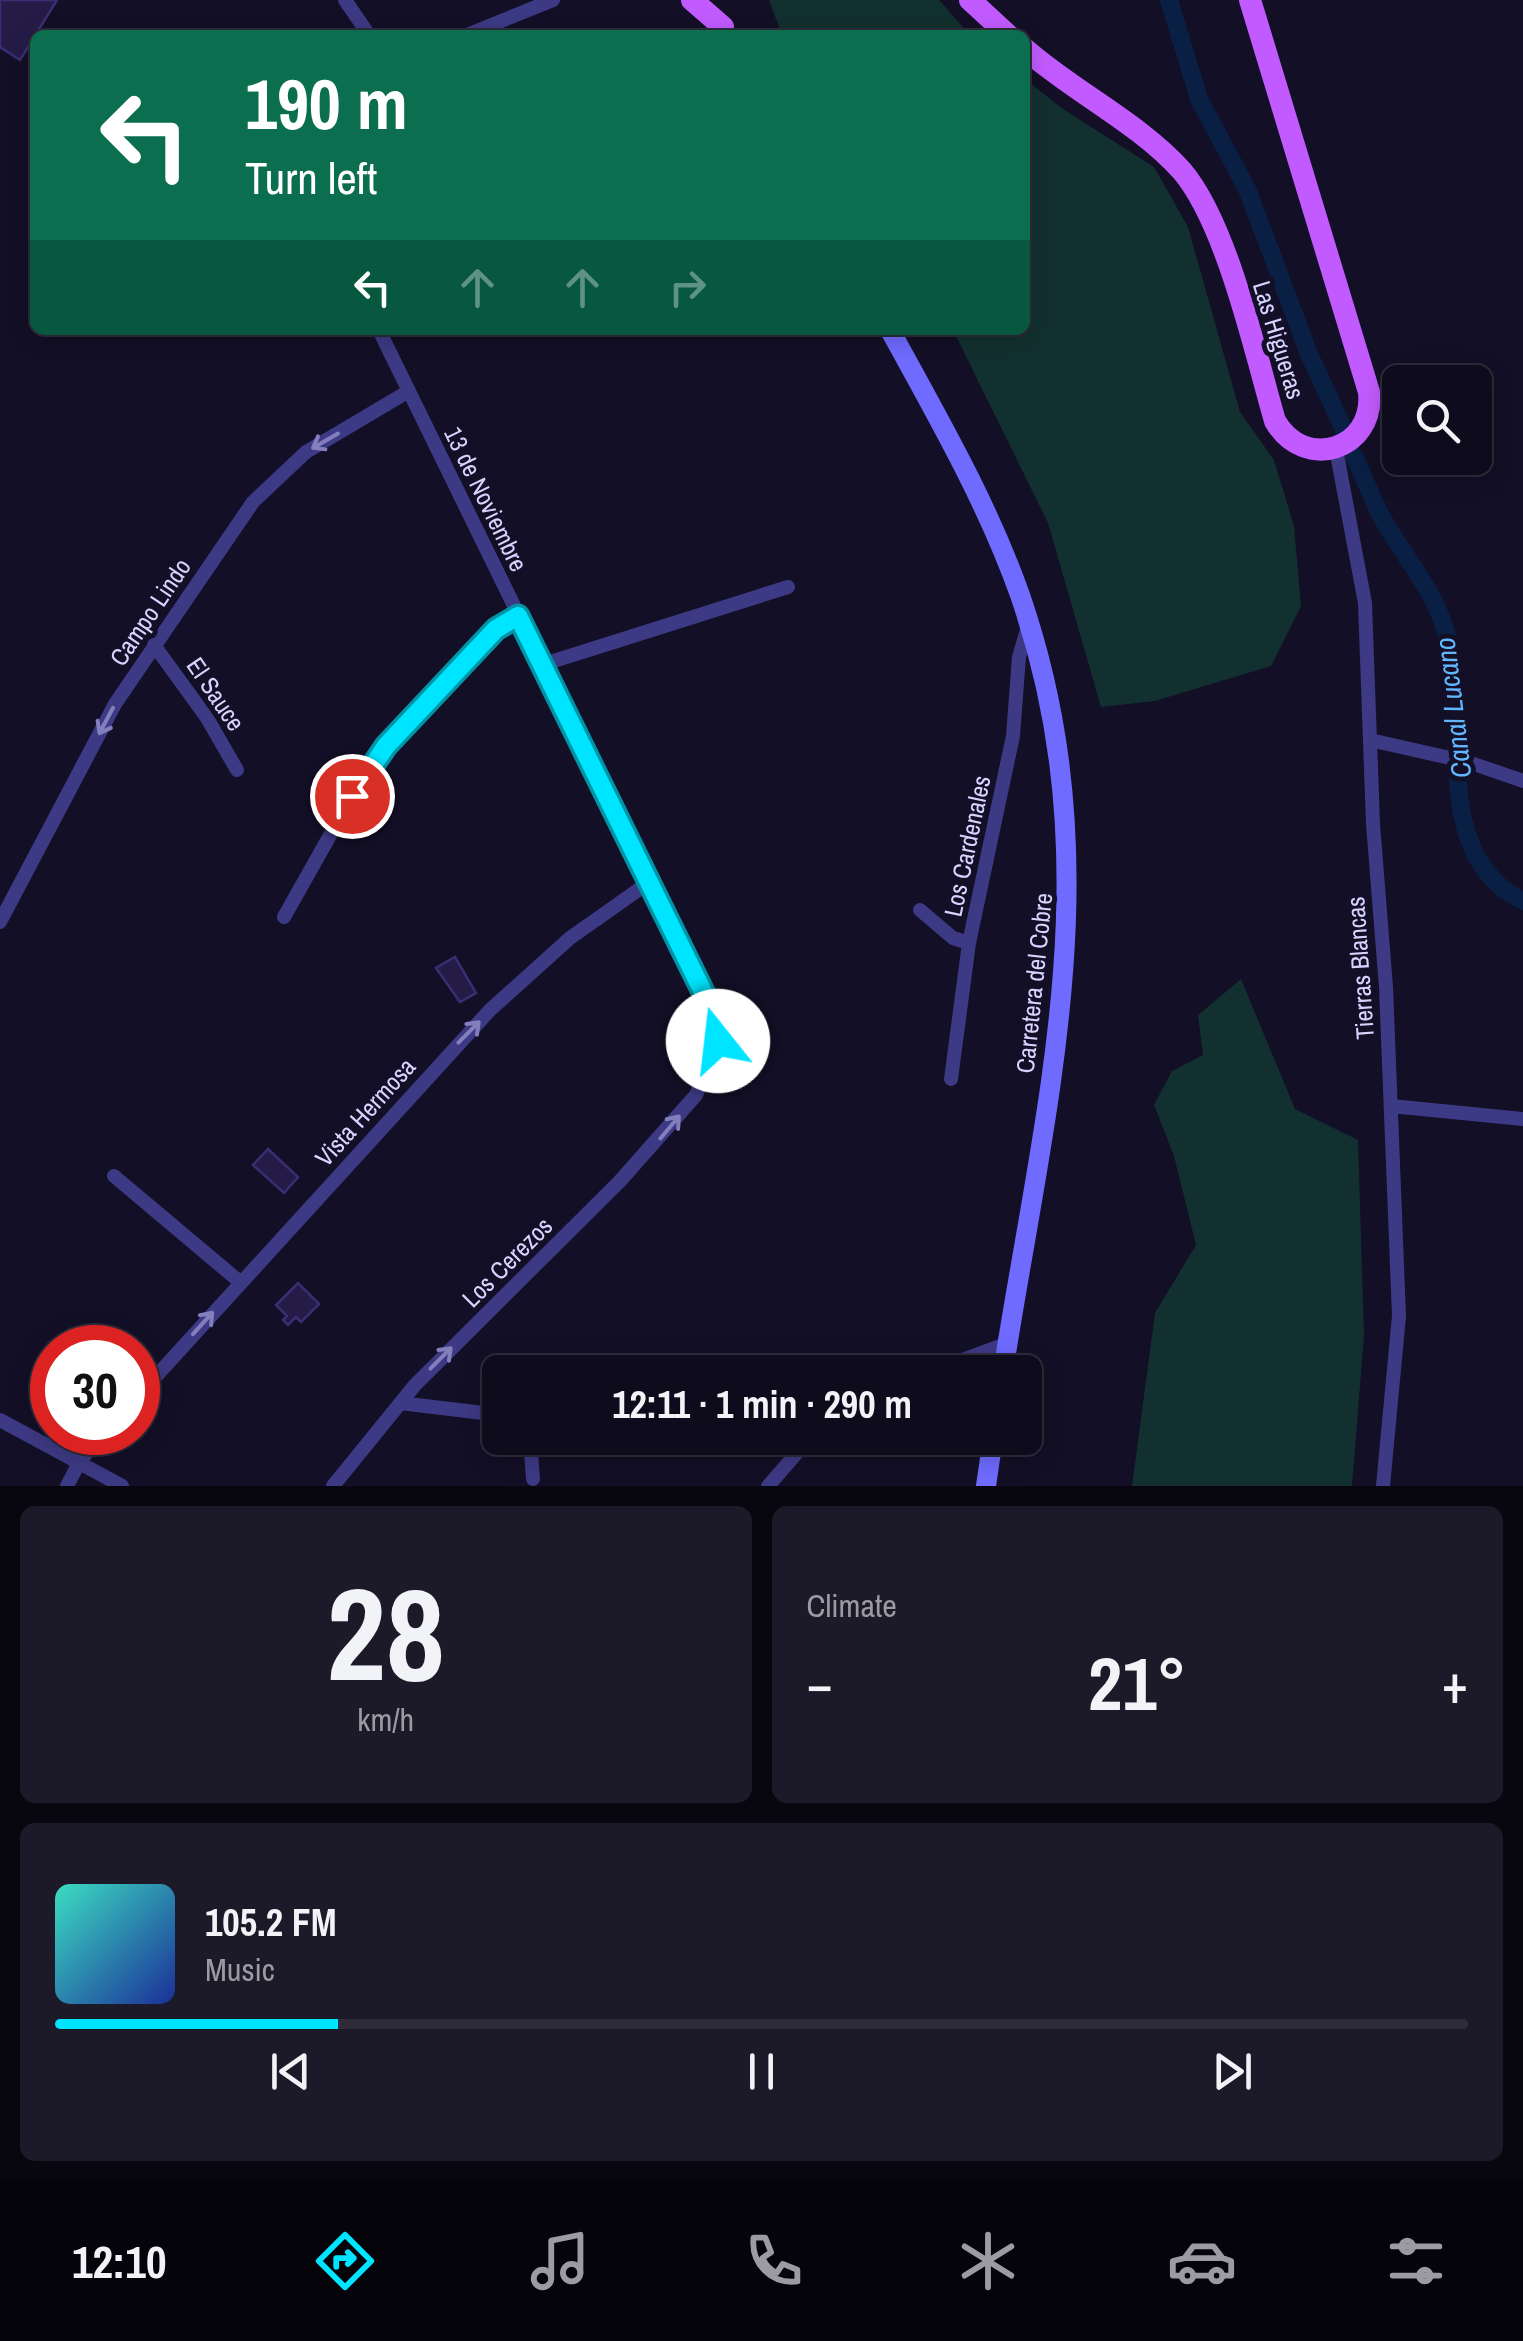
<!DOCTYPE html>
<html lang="en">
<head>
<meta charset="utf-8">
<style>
  :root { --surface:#0e0b1c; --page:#1c1929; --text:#f1f3f6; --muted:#9b9ba3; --line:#2e2b3b; --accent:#00e5ff }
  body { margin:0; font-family:"Archivo Narrow",sans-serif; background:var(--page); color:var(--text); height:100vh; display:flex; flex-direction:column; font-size:38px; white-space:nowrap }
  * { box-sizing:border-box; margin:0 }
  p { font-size:32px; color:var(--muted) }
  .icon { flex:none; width:55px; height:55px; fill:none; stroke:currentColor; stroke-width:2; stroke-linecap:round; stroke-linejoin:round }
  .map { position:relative; height:1486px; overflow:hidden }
  .side { display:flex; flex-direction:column; gap:20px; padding:20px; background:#08060f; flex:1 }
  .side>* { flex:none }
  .hud { position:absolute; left:30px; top:30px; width:1000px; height:305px; border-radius:15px; box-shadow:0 5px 25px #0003,0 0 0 2px var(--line); background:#0b6e4f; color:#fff; overflow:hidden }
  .buttons { position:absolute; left:1382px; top:365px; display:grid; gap:20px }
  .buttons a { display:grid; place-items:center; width:110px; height:110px; border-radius:15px; background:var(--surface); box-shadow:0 5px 25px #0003,0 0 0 2px var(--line); font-size:50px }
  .speed { position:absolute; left:30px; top:1325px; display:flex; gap:20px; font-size:50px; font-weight:700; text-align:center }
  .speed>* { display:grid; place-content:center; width:130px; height:130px; border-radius:50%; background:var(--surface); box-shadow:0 5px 25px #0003,0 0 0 2px var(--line); line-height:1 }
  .speed .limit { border:15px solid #d22; background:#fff; color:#111 }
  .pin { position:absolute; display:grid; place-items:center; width:85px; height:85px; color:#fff; margin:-42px; border:5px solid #fff; border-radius:50%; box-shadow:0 2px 10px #0007 }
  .me { position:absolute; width:110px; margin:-55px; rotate:344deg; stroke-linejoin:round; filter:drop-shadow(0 0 8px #0008) }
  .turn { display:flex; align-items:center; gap:35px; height:210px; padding:0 50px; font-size:45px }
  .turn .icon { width:130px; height:130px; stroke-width:2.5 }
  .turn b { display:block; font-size:70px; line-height:85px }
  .lanes { display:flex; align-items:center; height:95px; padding:0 50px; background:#0003; justify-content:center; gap:50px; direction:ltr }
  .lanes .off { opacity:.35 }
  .big { font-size:75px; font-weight:700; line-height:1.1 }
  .side .card { flex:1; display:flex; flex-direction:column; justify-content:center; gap:15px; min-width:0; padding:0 35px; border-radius:15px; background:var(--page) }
  .side .dial { align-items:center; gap:0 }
  .dial b { font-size:130px; line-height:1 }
  .song { display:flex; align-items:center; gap:30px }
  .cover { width:120px; height:120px; border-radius:15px; background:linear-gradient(135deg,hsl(170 70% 55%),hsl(230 70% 35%)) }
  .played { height:10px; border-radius:5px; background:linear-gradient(90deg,var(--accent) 20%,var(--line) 20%) }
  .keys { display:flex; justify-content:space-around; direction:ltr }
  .heat { display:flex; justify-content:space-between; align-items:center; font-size:55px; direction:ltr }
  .side .tiles { flex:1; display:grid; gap:20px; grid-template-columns:1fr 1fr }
  .card:last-child { grid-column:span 2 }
  .trip { position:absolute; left:482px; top:1355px; width:560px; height:100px; border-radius:15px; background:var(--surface); box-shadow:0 5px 25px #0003,0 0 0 2px var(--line); font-weight:700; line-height:100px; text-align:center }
  .dock { display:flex; height:160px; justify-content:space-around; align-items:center; background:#06040b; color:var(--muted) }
  .dock .icon { width:70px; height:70px }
  .dock .selected { color:var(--accent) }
  .dock b { font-size:45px; color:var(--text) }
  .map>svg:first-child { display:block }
  .green { fill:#12302f }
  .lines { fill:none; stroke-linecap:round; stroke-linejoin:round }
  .canal { stroke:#0a1f44; stroke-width:18 }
  .building { fill:#241b47; stroke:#3b2d73; stroke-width:2.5 }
  .street { stroke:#3d3a85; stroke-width:14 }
  .secondary { stroke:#6f6bff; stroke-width:20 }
  .primary { stroke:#c25bff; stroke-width:22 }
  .oneway { stroke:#837fbc }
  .route-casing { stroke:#0095a6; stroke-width:25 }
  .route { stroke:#00e5ff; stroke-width:18 }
  .labels { text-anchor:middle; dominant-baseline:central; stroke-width:10; stroke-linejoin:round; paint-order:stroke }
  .street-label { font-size:25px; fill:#d9d4ff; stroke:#130f26 }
  .water-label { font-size:28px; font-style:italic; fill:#62b6ff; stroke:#130f26 }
</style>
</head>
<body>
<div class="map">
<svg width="1523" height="1486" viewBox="0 0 1523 1486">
  <rect width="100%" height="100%" fill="#130f26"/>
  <path class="green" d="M769 0H939L970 35H782Z
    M1025 79 1063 109 1154 167 1188 227 1240 412 1274 460 1294 526 1301 606 1271 666 1155 701 1101 707 1048 523 953 330H1025Z
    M1241 979 1295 1109 1358 1140 1364 1335 1352 1486H1132L1155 1313 1196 1245 1174 1156 1154 1105 1172 1071 1203 1055 1198 1015Z"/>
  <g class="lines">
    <path class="canal" d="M1169 0 1199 99 1247 189 1309 354 1345 432
      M1354 456C1363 474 1370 494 1379 512 1406 563 1436 587 1450 647 1467 728 1431 857 1523 901"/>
  </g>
  <path class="building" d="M0 0H57L20 60 0 47Z
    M455 957 476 993 460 1002 436 968Z
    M268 1149 298 1177 284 1193 253 1165Z
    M298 1283 319 1304 301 1322 296 1317 288 1325 283 1320 287 1316 276 1305Z"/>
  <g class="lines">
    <path class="street" d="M345 0 369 35
      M467 35 553 0
      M1336 449 1365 603 1373 824 1386 987 1399 1316 1383 1486
      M154 645 207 718 237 770
      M541 665 788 587
      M1370 740 1468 762 1523 781
      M920 910 953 938 969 943
      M284 917 368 768 496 629 518 616
      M0 922 115 704 253 502 306 452 409 391
      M951 1079 969 943 1013 736 1019 657 1027 630
      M1391 1106 1523 1119
      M114 1176 240 1282
      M930 1372 1008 1343
      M138 1396 490 1010 570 938 648 883
      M400 1403 500 1415
      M0 1420 122 1486
      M530 1438 533 1479
      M67 1486 80 1461 105 1432
      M333 1486 415 1385 620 1181 696 1095 718 1041 710 1006 379 330
      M768 1486 810 1438"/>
    <path class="secondary" d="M890 330C937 416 987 502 1020 595 1113 865 1045 1102 1003 1372
      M986 1486 993 1438"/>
    <path class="primary" d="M692 0 723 27
      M970 0 1008 35
      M1025 49C1074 92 1139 123 1182 171 1227 224 1255 352 1275 421 1304 472 1375 450 1369 392L1250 0"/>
  </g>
  <defs><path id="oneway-shaft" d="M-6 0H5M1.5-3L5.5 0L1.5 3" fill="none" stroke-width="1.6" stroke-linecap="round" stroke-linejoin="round" transform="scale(2.5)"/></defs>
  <g class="oneway">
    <use href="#oneway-shaft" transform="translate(325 441) rotate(150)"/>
    <use href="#oneway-shaft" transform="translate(106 721) rotate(118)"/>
    <use href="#oneway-shaft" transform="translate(469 1032) rotate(-45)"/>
    <use href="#oneway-shaft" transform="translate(670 1127) rotate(-50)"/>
    <use href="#oneway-shaft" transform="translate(203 1323) rotate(-48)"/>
    <use href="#oneway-shaft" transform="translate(441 1358) rotate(-45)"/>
  </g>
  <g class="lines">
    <g class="route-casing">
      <path id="route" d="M352 796 386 746 496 629 518 616 710 1006 718 1041"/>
    </g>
    <use href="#route" class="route"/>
  </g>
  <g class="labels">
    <g class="street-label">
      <text transform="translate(1279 340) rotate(73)">Las Higueras</text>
      <text transform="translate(486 499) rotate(64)">13 de Noviembre</text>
      <text transform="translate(150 612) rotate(-56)">Campo Lindo</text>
      <text transform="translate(216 694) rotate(56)">El Sauce</text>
      <text transform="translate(967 846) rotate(-78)">Los Cardenales</text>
      <text transform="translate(1360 968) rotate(-94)">Tierras Blancas</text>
      <text transform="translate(1034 983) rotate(-84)">Carretera del Cobre</text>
      <text transform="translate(365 1112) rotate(-48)">Vista Hermosa</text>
      <text transform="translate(507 1262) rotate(-45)">Los Cerezos</text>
    </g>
    <g class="water-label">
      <text transform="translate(1453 708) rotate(-97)">Canal Lucano</text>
    </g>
  </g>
</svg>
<div class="buttons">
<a><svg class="icon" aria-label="search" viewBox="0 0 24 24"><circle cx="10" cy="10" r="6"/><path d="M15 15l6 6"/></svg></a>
</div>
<div class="speed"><div class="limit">30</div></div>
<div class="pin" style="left:352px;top:796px;background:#d93025"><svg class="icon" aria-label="arrive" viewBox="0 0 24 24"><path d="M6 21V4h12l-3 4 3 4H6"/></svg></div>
<svg class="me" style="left:718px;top:1041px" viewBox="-20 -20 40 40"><circle r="19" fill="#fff"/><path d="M0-13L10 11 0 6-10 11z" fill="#00e5ff"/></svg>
<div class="trip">12:11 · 1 min · 290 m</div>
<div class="hud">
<div class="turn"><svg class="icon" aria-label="left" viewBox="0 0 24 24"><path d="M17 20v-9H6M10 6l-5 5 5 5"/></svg><div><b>190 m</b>Turn left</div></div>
<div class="lanes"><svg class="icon" aria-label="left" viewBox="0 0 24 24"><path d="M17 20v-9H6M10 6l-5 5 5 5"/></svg><svg class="icon off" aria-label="ahead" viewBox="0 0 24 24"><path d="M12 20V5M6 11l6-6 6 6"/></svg><svg class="icon off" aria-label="ahead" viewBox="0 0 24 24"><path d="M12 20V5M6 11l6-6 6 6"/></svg><svg class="icon off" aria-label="right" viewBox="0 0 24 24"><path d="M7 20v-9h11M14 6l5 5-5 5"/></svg></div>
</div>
</div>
<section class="side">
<div class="tiles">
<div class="card dial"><b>28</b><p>km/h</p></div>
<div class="card"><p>Climate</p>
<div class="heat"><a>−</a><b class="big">21°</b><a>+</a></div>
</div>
<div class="card">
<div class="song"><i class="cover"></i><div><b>105.2 FM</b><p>Music</p></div></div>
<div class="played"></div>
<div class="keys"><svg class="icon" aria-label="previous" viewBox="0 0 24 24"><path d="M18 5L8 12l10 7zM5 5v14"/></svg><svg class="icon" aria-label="pause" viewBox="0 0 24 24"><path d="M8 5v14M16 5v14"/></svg><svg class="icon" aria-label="next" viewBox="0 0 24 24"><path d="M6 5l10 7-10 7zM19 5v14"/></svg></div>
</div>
</div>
</section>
<nav class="dock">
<b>12:10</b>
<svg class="icon selected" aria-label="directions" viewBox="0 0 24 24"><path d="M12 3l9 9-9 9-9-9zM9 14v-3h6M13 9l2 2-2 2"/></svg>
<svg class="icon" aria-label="music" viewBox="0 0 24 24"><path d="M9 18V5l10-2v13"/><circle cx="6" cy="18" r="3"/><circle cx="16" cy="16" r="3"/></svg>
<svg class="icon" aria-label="phone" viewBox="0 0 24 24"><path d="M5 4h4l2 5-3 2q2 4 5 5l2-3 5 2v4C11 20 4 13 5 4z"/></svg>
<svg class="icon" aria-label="climate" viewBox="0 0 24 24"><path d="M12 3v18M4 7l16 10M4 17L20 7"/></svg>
<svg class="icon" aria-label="car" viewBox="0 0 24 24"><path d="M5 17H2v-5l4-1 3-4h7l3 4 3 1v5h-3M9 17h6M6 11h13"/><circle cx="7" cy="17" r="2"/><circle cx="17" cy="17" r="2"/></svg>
<svg class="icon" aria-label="filters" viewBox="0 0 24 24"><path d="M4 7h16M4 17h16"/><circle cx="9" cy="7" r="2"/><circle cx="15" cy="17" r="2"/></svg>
</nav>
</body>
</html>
